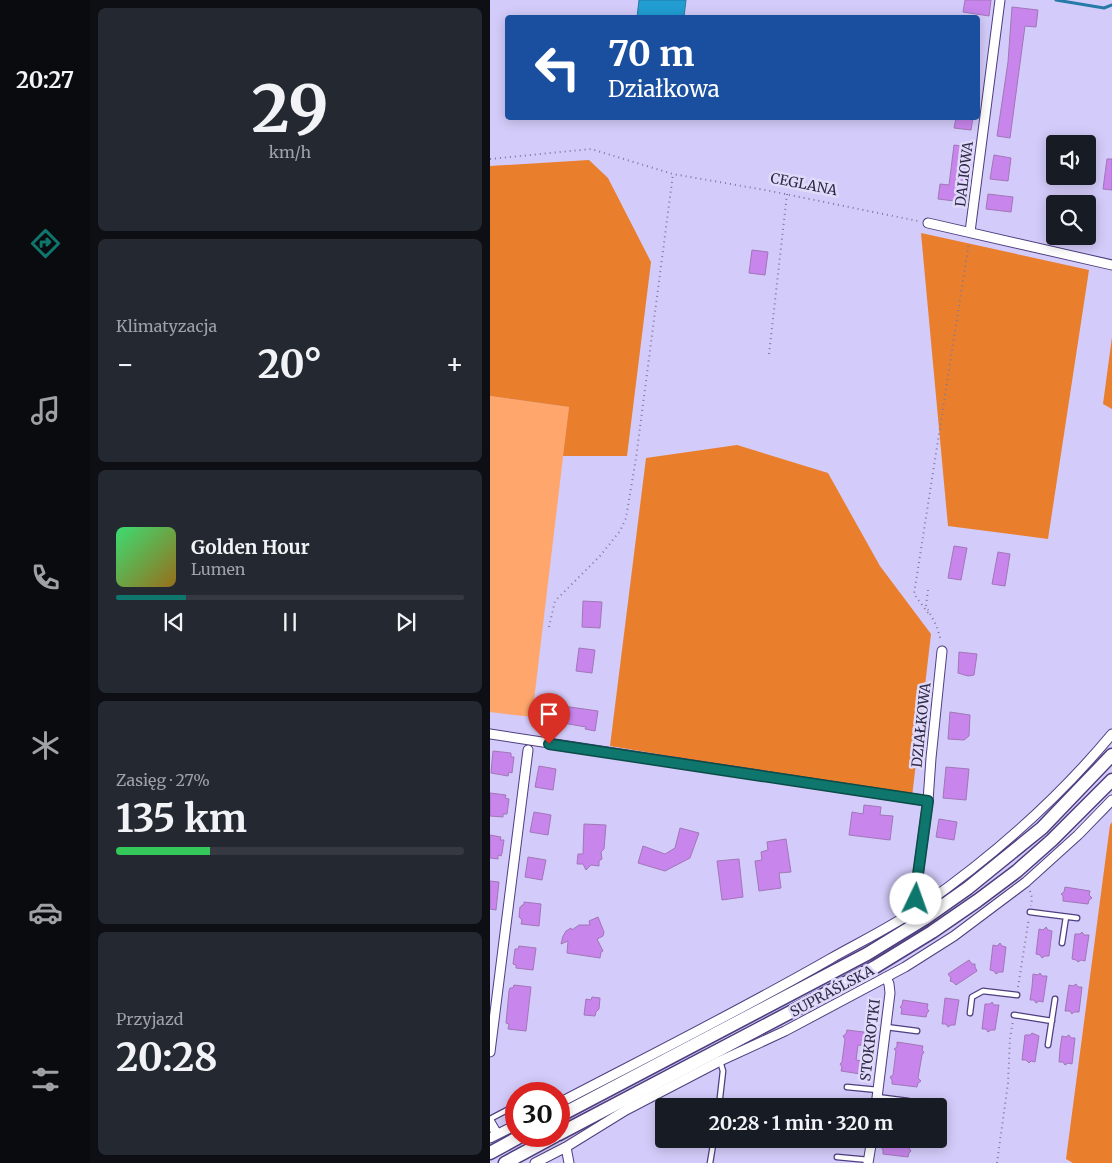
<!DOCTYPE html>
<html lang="pl">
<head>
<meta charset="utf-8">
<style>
  :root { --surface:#171b24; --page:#242831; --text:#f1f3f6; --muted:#9ea1a6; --line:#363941; --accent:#0f766e }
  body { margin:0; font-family:Merriweather,serif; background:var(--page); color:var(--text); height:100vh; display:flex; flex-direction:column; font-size:19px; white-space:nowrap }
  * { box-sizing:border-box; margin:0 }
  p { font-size:16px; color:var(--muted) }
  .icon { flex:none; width:28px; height:28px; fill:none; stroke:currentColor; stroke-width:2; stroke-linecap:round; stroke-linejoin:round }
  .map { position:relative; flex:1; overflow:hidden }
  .side { display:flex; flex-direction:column; gap:8px; padding:8px; background:#0d0f14; width:400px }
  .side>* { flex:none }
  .hud { position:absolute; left:15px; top:15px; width:475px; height:105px; border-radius:5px; box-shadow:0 2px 12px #0003; background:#1a4fa0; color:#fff; overflow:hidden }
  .fabs { position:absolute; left:556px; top:135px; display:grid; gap:10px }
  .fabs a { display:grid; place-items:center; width:50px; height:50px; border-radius:5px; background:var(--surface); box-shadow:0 2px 12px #0003; font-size:25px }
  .speed { position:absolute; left:15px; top:1082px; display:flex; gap:10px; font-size:25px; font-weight:700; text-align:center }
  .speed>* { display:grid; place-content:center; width:65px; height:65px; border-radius:50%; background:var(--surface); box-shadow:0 2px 12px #0003; line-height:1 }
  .speed .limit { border:8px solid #d22; background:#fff; color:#111 }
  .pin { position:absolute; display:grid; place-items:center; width:42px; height:42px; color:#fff; margin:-51px -21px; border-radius:50% 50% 50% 0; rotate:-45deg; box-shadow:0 0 5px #0007 }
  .pin .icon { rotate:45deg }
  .me { position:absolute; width:55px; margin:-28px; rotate:3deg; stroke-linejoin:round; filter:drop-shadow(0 0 4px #0008) }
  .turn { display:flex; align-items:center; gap:18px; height:105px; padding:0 20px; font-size:22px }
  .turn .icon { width:65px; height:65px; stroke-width:2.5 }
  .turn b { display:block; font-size:35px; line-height:42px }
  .big { font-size:38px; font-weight:700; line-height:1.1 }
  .side .widget { flex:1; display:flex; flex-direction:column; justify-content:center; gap:8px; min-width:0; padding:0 18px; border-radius:8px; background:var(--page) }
  .side .dial { align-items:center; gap:0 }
  .dial b { font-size:65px; line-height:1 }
  .song { display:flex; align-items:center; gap:15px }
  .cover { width:60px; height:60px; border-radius:8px; background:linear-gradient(135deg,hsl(140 70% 55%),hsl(40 70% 35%)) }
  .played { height:5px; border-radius:2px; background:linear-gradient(90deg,var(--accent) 20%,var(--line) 20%) }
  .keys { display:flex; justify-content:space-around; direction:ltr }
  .heat { display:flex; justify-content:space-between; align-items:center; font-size:28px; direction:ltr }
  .charge { height:8px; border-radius:4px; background:linear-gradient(90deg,#34c759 27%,var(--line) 0) }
  .trip { position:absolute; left:165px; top:1098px; width:292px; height:50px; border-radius:5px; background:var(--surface); box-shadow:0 2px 12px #0003; font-weight:700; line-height:50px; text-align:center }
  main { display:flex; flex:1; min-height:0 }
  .menu { display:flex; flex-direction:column; width:90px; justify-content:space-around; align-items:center; background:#090b0e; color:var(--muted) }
  .menu .icon { width:35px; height:35px }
  .menu .current { color:var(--accent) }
  .menu b { font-size:22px; color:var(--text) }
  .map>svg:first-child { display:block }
  .green { fill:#ffa66c }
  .forest { fill:#e97e2c }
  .water { fill:#219dd2; stroke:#257aa8 }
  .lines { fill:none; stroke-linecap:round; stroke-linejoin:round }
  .stream { stroke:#257aa8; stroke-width:3 }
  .building { fill:#c885ec; stroke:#a177b8 }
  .lane-casing { stroke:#4f3e80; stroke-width:7 }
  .street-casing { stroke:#4f3e80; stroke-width:11 }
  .secondary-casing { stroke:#4f3e80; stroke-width:15 }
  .path { stroke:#80799e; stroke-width:2; stroke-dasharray:1 4; stroke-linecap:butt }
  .lane { stroke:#fff; stroke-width:4.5 }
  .street { stroke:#fff; stroke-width:9 }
  .secondary { stroke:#fff; stroke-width:12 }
  .route-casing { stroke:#0a4d48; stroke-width:12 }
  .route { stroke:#0f766e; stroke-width:9 }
  .labels { text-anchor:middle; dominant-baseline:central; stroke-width:5; stroke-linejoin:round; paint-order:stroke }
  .street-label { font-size:14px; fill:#2f2946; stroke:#e0dbfa }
</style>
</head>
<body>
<main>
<nav class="menu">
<b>20:27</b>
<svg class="icon current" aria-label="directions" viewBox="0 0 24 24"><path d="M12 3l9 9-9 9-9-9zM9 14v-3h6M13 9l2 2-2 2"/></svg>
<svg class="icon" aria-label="music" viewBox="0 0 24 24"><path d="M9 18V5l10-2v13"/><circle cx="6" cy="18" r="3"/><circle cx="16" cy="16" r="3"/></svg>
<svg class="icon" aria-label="phone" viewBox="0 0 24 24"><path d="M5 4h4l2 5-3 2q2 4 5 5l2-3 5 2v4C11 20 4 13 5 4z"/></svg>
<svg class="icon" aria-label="climate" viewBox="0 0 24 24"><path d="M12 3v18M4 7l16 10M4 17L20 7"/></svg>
<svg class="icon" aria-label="car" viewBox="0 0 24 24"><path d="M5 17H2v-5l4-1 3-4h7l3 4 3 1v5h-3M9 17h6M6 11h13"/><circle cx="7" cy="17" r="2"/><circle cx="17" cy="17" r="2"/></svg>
<svg class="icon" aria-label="filters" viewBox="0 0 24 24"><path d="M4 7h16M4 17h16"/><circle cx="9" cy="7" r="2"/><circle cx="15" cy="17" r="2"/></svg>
</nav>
<section class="side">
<div class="widget dial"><b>29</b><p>km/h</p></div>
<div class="widget"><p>Klimatyzacja</p>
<div class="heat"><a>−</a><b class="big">20°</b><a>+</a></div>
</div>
<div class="widget">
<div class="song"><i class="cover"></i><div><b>Golden Hour</b><p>Lumen</p></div></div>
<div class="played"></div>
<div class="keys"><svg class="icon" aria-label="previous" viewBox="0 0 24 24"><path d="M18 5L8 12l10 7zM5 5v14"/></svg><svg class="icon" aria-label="pause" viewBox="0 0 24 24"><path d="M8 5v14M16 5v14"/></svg><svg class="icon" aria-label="next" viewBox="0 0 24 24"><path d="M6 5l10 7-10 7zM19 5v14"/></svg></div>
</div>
<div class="widget"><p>Zasięg · 27%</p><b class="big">135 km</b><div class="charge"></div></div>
<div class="widget"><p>Przyjazd</p><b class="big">20:28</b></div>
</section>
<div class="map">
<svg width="622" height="1163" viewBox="0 0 622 1163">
  <rect width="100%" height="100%" fill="#d3cbf9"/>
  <path class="green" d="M0 396 79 407 42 717 0 712Z"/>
  <path class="forest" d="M99 160 118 178 161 262 137 456H73L79 407 0 396V166Z
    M431 233 599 270 558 539 458 526Z
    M622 337V409L613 404Z
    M247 445 338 473 390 566 441 634 422 797 120 746 156 458Z
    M622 822V1163H583L576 1159 620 825Z"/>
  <path class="water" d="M149 0H196L194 17H147Z"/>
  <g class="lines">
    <path class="stream" d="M566 0 614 8 622 5"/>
  </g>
  <path class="building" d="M475 0H501L499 16 473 12Z
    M522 7 548 10 546 27 535 26 520 138 507 136 518 62Z
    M466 118H483L481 130 464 128Z
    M464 145 480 147 473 202 448 199 450 184 459 185Z
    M504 155 521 158 518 181 500 179Z
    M617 159H622V190L613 189Z
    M498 194 523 197 521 212 496 209Z
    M262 250 278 252 275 275 259 273Z
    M464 546 477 548 471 580 458 578Z
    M508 552 520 554 515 586 502 584Z
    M93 601 112 602 110 628 92 627Z
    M89 648 105 650 102 673 86 671Z
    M469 652 487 654 484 675 478 676 468 673Z
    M66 705 108 711 105 731 95 729 96 727 73 723V726L63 724Z
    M460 712 480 715 479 736 474 740 458 739Z
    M3 751 21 753V757H24L22 773 19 772 18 776 1 773Z
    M49 766 66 769 63 790 45 787Z
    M456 767 479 769 476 800 453 798Z
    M0 793 16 795 15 798 19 799 17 814H13V817L0 816Z
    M374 805 391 807 390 815 403 816 400 840 359 835 362 812 373 814Z
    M44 812 61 815 58 835 40 832Z
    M449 819 467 822 464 840 446 837Z
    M94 824 116 825 114 849 111 852 112 859 109 861V866L101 865 96 870 93 864H87L88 854H93Z
    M190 828 209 833 200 858 175 871 148 863 153 846 175 854 185 848Z
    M0 835 11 837 10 840H14L12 853 11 856 8 855V859L0 858Z
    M296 839 301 872 289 873 291 888 269 891 265 861 272 860 271 852 278 850 277 842Z
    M38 857 56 860 52 880 35 877Z
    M249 859 253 897 232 900 227 861Z
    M0 881 9 882 6 910 0 909Z
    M575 887 600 891 599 895 602 898 599 900 598 904 573 901V896L571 894 574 892Z
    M34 902 51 904 49 926 31 924 32 920 29 917 30 907H31L32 905H34Z
    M108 917 114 932 113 936 107 939 113 951 111 952 110 958 77 953 78 941 71 944 73 936 76 931 81 928 82 930 89 925H100L99 921Z
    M556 927 558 930 562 931 559 956H555L552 958 550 955 546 954 549 929 553 930Z
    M592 932 594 935H599L595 961 591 960 588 962 586 960 582 959 585 934H590Z
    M510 943 512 946 516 947 513 972H509L506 974 504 971 500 970 503 945 507 946Z
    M29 946 46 948 43 970 26 968V965L23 964 25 949H28Z
    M479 960 482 964H485V967L487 971 466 985 463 982 460 981 461 978 458 974Z
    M550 973 552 976H557L553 1002 549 1001 546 1003 544 1000H540L542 987 543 974 548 975Z
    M586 984 588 987H592L589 1012H584L582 1014 580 1011H575L579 985 583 986Z
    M24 985 41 987 36 1031 18 1029 19 1024 16 1023 19 991 20 988H23Z
    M102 997 110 998 109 1009 106 1012 105 1016 94 1015 96 999 101 1000Z
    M455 998 469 1000 465 1025H461L458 1027 456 1024H452Z
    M413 1000 438 1004 437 1008 439 1011 437 1013 436 1017 411 1014 412 1009 410 1007 412 1005Z
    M502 1002 504 1005H509L505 1030H501L498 1032 496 1029H492L495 1004H500Z
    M357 1030 382 1033 381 1037 383 1040 381 1042 380 1046 368 1045 366 1060 378 1062V1066L380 1068 377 1071V1075L351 1071 352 1067 350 1064 352 1062 355 1039 353 1036 356 1034Z
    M542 1033 549 1036 545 1062 541 1061 539 1063 536 1060H532L535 1035H540Z
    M579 1035 581 1038H585L582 1064 578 1063 575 1065 573 1062H569L570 1049 572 1036 576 1037Z
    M407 1042 433 1046 432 1050 434 1052 432 1055 428 1078 431 1081 428 1083 427 1087 402 1084V1080L400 1077 403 1075 406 1051 404 1049 407 1047Z
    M395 1141 420 1144 419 1148 421 1151 419 1153 418 1157 393 1154V1150L391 1147 394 1145Z"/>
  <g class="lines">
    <g class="lane-casing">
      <path id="lane" d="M540 912 587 918
        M572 943 576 917
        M480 1013 482 997 493 991 527 995
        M524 1015 562 1021
        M396 1027 427 1031
        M558 1045 565 999
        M357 1087 388 1090
        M387 1097 418 1101
        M229 1106 233 1071 230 1061
        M0 1119 23 1107
        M347 1157 379 1160
        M220 1163 224 1139"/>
    </g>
    <g class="street-casing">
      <path id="street" d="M438 223 622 265
        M480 232 510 0
        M0 734 438 801
        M430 907 427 899 426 889 438 801 441 758 452 651
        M0 1052 38 750
        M69 1103C159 1056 251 1010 340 959 370 942 403 926 432 906 502 857 567 800 622 734
        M386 1106 400 993 399 984 396 977
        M0 1122 7 1134
        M0 1138 26 1125
        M76 1147 79 1163
        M45 1163 76 1147 136 1110 230 1061 295 1031 415 967 464 936 536 882 588 835 622 800
        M378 1163 382 1139"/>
    </g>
    <g class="secondary-casing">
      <path id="secondary" d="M69 1116 377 954 434 919 478 888 552 828 622 755
        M69 1134 335 994 385 967 442 932 487 901 527 871 562 840 622 780
        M0 1153 31 1136
        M15 1163 65 1136"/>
    </g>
    <path class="path" d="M0 159 101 149 183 174 275 190 428 221
      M279 354 297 194
      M438 590 436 606 447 627 451 641
      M438 613 424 594 479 242
      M59 627 65 601 110 556 130 531 136 518 146 458 183 174
      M540 891 542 898 541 906
      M528 987 539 918
      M507 1163 518 1083 520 1038 523 1021"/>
    <use href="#lane" class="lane"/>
    <use href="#street" class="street"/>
    <use href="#secondary" class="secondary"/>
  </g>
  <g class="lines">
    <g class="route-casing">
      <path id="route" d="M59 744 438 801 426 889V899"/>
    </g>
    <use href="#route" class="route"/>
  </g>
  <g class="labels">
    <g class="street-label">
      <text transform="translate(474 174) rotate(-83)">DALIOWA</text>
      <text transform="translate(314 184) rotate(11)">CEGLANA</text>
      <text transform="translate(431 725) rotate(-84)">DZIAŁKOWA</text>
      <text transform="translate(342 991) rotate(-28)">SUPRAŚLSKA</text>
      <text transform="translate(380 1040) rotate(-83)">STOKROTKI</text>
    </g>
  </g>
</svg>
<div class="fabs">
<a><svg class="icon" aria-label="sound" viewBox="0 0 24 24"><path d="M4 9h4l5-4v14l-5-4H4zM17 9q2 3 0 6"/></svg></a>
<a><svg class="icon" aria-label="search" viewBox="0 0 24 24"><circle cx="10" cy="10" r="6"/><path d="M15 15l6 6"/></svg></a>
</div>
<div class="speed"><div class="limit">30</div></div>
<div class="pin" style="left:59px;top:744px;background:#d93025"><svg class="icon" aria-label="arrive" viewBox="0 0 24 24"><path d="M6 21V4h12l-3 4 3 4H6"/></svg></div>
<svg class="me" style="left:426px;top:899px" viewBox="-20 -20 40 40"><circle r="19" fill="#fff"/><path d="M0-13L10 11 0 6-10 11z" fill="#0f766e"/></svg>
<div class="trip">20:28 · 1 min · 320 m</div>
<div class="hud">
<div class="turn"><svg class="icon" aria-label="left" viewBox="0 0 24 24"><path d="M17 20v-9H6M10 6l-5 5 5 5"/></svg><div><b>70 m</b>Działkowa</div></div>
</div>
</div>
</main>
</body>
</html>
